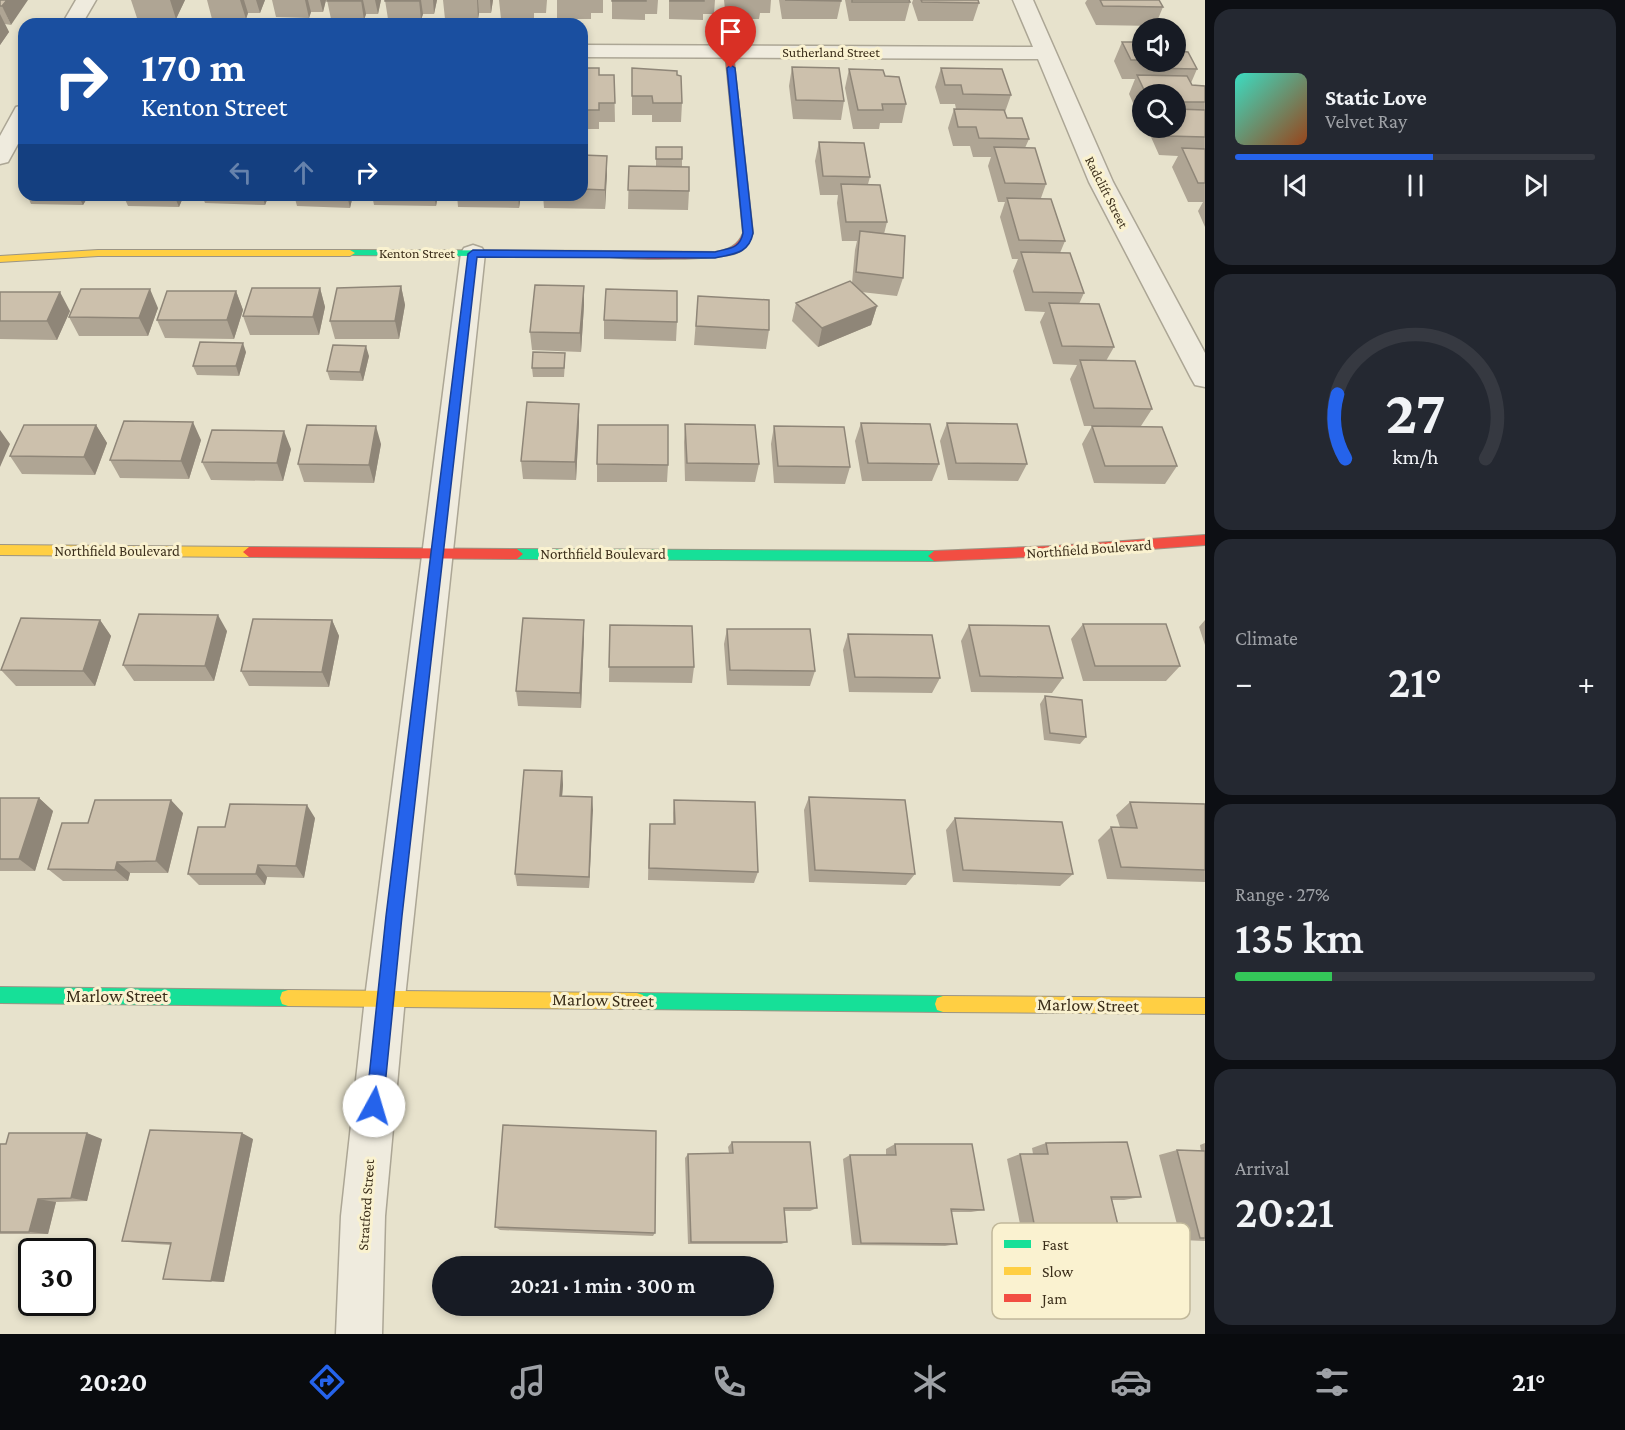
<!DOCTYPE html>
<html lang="en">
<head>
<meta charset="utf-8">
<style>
  :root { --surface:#171b24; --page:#242831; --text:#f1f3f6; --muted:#9ea1a6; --line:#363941; --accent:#2563eb }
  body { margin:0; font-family:"Crimson Pro",serif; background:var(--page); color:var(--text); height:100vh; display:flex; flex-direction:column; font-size:22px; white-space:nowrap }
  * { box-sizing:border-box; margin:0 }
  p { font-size:20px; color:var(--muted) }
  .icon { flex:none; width:33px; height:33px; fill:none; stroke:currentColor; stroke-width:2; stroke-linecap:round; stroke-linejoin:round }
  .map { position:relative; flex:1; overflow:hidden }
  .sheet { display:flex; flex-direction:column; gap:9px; padding:9px; background:#0d0f14; width:420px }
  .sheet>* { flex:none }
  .hud { position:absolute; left:18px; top:18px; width:570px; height:183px; border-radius:18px; box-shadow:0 3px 9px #0003; background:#1a4fa0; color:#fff; overflow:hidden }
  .tools { position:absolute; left:1132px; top:18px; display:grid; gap:12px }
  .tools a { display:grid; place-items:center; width:54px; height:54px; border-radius:50%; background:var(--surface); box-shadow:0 3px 9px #0003; font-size:30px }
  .speed { position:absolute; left:18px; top:1238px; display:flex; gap:12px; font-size:30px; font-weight:700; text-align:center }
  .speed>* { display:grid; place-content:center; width:78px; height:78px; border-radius:50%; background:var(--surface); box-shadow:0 3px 9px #0003; line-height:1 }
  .speed .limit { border:3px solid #111; border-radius:9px; background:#fff; color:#111 }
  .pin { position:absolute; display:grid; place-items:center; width:51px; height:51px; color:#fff; margin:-62px -26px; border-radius:50% 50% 50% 0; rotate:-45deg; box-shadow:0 0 6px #0007 }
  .pin .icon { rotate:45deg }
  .me { position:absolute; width:66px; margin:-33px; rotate:6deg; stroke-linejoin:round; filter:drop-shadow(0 0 4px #0008) }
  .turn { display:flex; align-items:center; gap:21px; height:126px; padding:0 24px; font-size:27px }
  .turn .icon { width:78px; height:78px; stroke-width:2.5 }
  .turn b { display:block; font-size:42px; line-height:51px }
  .lanes { display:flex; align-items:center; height:57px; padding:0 24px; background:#0003; justify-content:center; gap:30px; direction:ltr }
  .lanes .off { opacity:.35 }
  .big { font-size:45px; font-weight:600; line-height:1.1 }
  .sheet .widget { flex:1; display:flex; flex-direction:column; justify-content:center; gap:9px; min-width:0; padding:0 21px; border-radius:18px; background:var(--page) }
  .sheet .dial { align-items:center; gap:0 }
  .dial svg { height:156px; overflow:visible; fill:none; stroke:var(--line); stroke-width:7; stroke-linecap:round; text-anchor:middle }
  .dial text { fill:var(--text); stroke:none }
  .song { display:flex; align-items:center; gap:18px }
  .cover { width:72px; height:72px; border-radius:9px; background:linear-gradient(135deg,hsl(170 70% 55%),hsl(20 70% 35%)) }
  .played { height:6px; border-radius:3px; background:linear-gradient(90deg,var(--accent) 55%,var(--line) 55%) }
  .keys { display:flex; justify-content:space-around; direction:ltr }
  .heat { display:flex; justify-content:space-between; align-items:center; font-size:33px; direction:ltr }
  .charge { height:9px; border-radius:4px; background:linear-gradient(90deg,#34c759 27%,var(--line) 0) }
  .trip { position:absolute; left:432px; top:1256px; width:342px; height:60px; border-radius:30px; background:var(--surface); box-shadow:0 3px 9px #0003; font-weight:600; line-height:60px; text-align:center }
  .tabs { display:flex; height:96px; justify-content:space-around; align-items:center; background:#090b0e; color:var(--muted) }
  .tabs .icon { width:42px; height:42px }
  .tabs .on { color:var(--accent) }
  .tabs b { font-size:27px; color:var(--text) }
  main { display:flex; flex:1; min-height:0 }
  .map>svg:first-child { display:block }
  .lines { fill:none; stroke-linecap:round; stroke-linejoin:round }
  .street-casing { stroke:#aca695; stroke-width:3 }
  .fast-casing { stroke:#9c9584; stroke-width:2 }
  .slow-casing { stroke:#9c9584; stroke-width:2 }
  .jam-casing { stroke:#9c9584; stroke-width:2 }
  .street { fill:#efebde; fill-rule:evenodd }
  .fast { fill:#16e098; fill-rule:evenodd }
  .slow { fill:#ffcf43; fill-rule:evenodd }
  .jam { fill:#f24e42; fill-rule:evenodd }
  .wall { fill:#afa594 }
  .shaded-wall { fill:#8f8678 }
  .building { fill:#ccc0ac; stroke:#8f8678; stroke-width:1.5 }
  .route { fill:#2563eb; stroke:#184099; stroke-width:1.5 }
  .labels { text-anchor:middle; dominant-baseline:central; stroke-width:6; stroke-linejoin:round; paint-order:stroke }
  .far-street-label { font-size:14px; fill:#3c2f1b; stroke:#faf2d0 }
  .street-label { font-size:15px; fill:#3c2f1b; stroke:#faf2d0 }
  .near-street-label { font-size:18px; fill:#3c2f1b; stroke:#faf2d0 }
  .key { fill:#faf2d0; stroke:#c1b89a; stroke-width:1.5 }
  .key-label { font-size:16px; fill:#3c2f1b }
</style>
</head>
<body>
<main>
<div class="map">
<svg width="1205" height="1334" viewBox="0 0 1205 1334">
  <rect width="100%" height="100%" fill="#e7e2cc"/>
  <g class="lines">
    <g class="street-casing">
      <path id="street" d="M76 0H96L82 24H62Z
        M1013 0H1033L1113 182 1205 353V387L1195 385 1191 378 1089 182 1038 59 582 57V45L1033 47Z
        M24 105V133L8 162 0 164V136L16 107Z
        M473 245 482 248 485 253 405 998 385 1216 382 1334H336L341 1216 365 998 461 253 464 248Z"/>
    </g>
    <g class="fast-casing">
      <path id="fast" d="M350 250 607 251 612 254 607 257 346 255V251Z
        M517 549 934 551 940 556 934 561 517 559 511 554Z
        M0 987 288 990 294 992 296 998 294 1004 288 1006 0 1003Z
        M637 993 943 996 949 998 951 1004 949 1010 943 1012 637 1009 631 1007 629 1001 631 995Z"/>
    </g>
    <g class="slow-casing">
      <path id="slow" d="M98 250H350L355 253 350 256H98L0 262V256Z
        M0 545 249 547 255 552 249 557 0 555Z
        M288 990 637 993 643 995 645 1001 643 1007 637 1009 288 1006 282 1004 280 998 282 992Z
        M943 996 1205 998V1014L943 1012 937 1010 935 1004 937 998Z"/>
    </g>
    <g class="jam-casing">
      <path id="jam" d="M729 49 733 52 753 233C750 240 747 248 739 252 724 261 623 260 603 256L602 254 607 251 715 252C728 250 738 246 743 233L725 52Z
        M1205 535V545L1055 556 934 561 928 556 934 551 1055 546Z
        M249 547 517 549 523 554 517 559 249 557 243 552Z"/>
    </g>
    <use href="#street" class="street"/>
    <use href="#fast" class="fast"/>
    <use href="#slow" class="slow"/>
    <use href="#jam" class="jam"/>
  </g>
  <path class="wall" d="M0 0 11 25 5 24 9 32 0 45Z
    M131 0H185L176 19 137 18Z
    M207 0H265L260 13H248L246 19H212Z
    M272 0H326L323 12H311L309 18 276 17Z
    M327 0H381L378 14H366L364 20 331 19Z
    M385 0H437L434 14H423L421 20 388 19Z
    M443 0H493L491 13H479L478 19H445Z
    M499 0H547L546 13H534V19H501Z
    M557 0H603V13H591V19H557Z
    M612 0H658L657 14H645V20L612 19Z
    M669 0H715L714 14H703V20L669 19Z
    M724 0H771L770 13H760L759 19H726Z
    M779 0H841V1L837 19H782Z
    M845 0H909L910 2 905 21H849Z
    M913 0H978L979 3 973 21H918L912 3Z
    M1087 0H1159L1163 7 1155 26 1096 25 1085 3Z
    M1122 42H1143V62H1176L1197 69 1191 83 1192 85 1205 86V227L1198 211 1203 202H1188L1172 167 1178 156 1159 155 1147 128H1176V94H1143V114H1138L1129 94 1135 79H1122L1114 61Z
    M792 67 844 101 841 120 793 119 789 86Z
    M582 68 599 75H614L615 122H599V129H582Z
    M632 68 682 103 681 122H652V115H632Z
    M941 68 1011 95 1005 112 1007 118 1029 139 1025 148 1046 184 1041 198 1065 241 1060 253 1084 293 1079 304 1114 347 1106 361 1152 409 1141 426 1177 466 1165 484 1094 483 1082 444 1092 426H1084L1070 379 1077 365 1053 364 1040 322 1045 312 1025 311 1013 271 1018 259H1012L1000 217 1005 202H998L988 166 991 157H973L970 146H953L948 128 954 109H956L955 104H940L935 87Z
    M849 69 885 76 906 104 902 123H880L879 129H853L845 88Z
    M819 142 870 177 868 184 887 222 884 234 903 278 897 296 861 292 877 306 871 325 818 347 792 321 796 303 852 283 855 250 857 241H842L837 203 838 195H820L815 161Z
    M656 147 682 159V167L689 191 688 210 628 209 629 166 656 167Z
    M582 155 607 156 605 209 544 208 543 195H582Z
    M27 195H89L83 205 31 204Z
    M123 195H184L179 207 128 206Z
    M202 195H269L265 205 205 203Z
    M294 195H353L350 208 297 206Z
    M372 195H438L436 206 374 205Z
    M457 195H521L519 208 458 207Z
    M401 286 405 305 399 339H335L330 321Z
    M584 286V305L581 352 532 350 530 332Z
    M320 288 325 307 319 335H250L243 316Z
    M236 291 243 310 234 339 165 338 157 320Z
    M0 292 70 311 57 340 0 339Z
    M698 296 769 330 766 349 694 345Z
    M158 308 148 336H79L69 317Z
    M604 320 677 322 676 341 604 339Z
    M246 352 239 376 197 375 193 366Z
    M369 356 363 381 330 380 327 371Z
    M565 362 564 377H533L532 368Z
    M579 404V422L576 480 523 479 521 461Z
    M861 423 939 464 932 481H862L855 441Z
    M947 423 1027 464 1018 481 948 480 940 441Z
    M685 424 759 464 755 482 685 481 684 442Z
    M96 425 107 443 95 475 22 474 10 456Z
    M774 426 850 467 845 484 774 483 771 444Z
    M201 440 189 479 120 478 110 460Z
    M381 444 374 483 304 482 298 464Z
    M291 449 283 481 211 480 202 462Z
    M597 464 668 465 667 482H597Z
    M100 620 111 636 95 686H16L1 670Z
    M332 620 339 636 329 687 249 686 241 671Z
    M584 620V636L581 708 518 706 516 691Z
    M1205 620V645L1199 627Z
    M1083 624 1180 666 1166 681H1083L1071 639Z
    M610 625 694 667 692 683 609 682Z
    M969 625 1063 678 1052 693 971 692 961 641Z
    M727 629 815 671 810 686 727 685 724 644Z
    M227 631 214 681H134L123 665Z
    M848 634 940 678 932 693 849 692 843 650Z
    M1045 696 1086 737 1080 744 1044 740 1040 704Z
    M562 771 563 785 562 796 592 797 589 888 517 886 515 874Z
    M809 797 915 874 906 885 809 882 804 810Z
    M0 798H39L53 811 35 871H0Z
    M674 800 758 872 754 883 648 880 649 836 650 824H673V813Z
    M1130 802 1205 804V882L1107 879 1098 840 1111 827H1120L1116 815Z
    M183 813 168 873H130L128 881H63L48 869 88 823Z
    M315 818 304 878 267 877 265 885H199L188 874 225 827Z
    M955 818 1073 874 1060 886 953 882 946 830Z
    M102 1139 87 1201 56 1202 48 1234H0V1144Z
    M253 1139 224 1282 163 1279 171 1245 138 1243 122 1241Z
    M732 1142 817 1208 810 1211H785L787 1242 781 1244H688L685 1158 688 1154 729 1153 728 1147Z
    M1046 1143 1141 1197 1124 1200H1112L1127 1262 1110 1263 1028 1264 1007 1159 1020 1154H1033L1032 1148Z
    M1205 1143V1241L1181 1240 1159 1155 1177 1150 1201 1151 1200 1145Z
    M895 1144 984 1210 971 1212H951L957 1244 945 1246 852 1245 843 1159 850 1155H886V1149Z
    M495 1227 655 1233 653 1236 500 1230Z"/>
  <path class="shaded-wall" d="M7 0H28L11 25 2 6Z
    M170 0H185L176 19Z
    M240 0H244L248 13 246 19Z
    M256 0H265L260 13Z
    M305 0H308L311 12 309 18Z
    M320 0H326L323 12Z
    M361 0H363L366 14 364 20Z
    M375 0H381L378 14Z
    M419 0H421L423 14 421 20Z
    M433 0H437L434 14Z
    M477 0H478L479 13 478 19Z
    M490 0H493L491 13Z
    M0 14 9 32 0 45Z
    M607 156V175L605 209V190Z
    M78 195H89L83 205Z
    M174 195H184L179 207Z
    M262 195H269L265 205Z
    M347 195H353L350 208Z
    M434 195H438L436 206Z
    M518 195H521L519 208Z
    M401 286 405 305 399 339 395 321Z
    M584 286V305L581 352 580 333Z
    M320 288 325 307 319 335 313 317Z
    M150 289 158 308 148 336 139 318Z
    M236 291 243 310 234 339 227 320Z
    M60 292 70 311 57 340 47 321Z
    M877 306 871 325 818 347 822 328Z
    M243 343 246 352 239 376 236 366Z
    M366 346 369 356 363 381 360 372Z
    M579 404V422L576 480 575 462Z
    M193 422 201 440 189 479 181 461Z
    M96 425 107 443 95 475 84 457Z
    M376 426 381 444 374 483 369 465Z
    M0 430 10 444 0 467Z
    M284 431 291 449 283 481 277 463Z
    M218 615 227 631 214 681 205 666Z
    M100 620 111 636 95 686 83 671Z
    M332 620 339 636 329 687 322 672Z
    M584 620V636L581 708 580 693Z
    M562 771 563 785 561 809 560 796Z
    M592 797 593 810 589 888V877Z
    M39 798 53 811 35 871 19 859Z
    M171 800 183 813 168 873 156 861Z
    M307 805 315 818 304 878 296 866Z
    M117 862 130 873 128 881 115 870Z
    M258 865 267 877 265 885 256 874Z
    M87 1133 102 1139 87 1201 71 1198Z
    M242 1133 253 1139 224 1282 211 1281Z
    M38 1199 56 1202 48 1234 29 1232Z"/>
  <path class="building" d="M0 0H7L2 6H0Z
    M327 0H361V1H327Z
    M385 0H419V1H385Z
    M612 0H646V1H612Z
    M670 0H704V1H670Z
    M785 0H841V1Z
    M852 0H909L910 2H852Z
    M921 0H978L979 3 922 2Z
    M1100 0H1159L1163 7 1103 6Z
    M1122 42H1143V60H1131Z
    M1176 51 1188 52 1197 69 1148 68 1145 62H1176Z
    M792 67 839 68 844 101 796 100Z
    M582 68H599V75H614L615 103H599V110H582Z
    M632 68 677 71V75L681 76 682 103H653L652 96H632Z
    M941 68 1002 69 1011 95 963 94 961 85H945Z
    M849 69 883 70 885 76 899 77 906 104H882L883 110H858Z
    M1137 75 1187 76 1192 85 1205 86V102H1176V94H1146Z
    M954 109 1004 110 1007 118H1022L1029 139 979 138 976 127H958Z
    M1176 109 1205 110V137L1168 136 1164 128H1176Z
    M819 142 864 143 870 177 823 176Z
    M656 147H682V159H656Z
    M994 147 1035 148 1046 184 1005 183Z
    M1182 148 1205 149V183H1198Z
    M582 155 607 156 605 190 582 189Z
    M629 166 689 167V191L628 190Z
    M841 184 880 185 887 222H846Z
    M1007 198 1051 199 1065 241 1019 240Z
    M860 231 905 236 903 278 856 272Z
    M1021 252 1070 253 1084 293 1033 292Z
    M850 281 877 306 822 328 796 303Z
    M535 285 584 286 580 333 530 332Z
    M401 286 395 321H330L337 288Z
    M252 288H320L313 317 243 316Z
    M81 289H150L139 318 69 317Z
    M606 289 677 291V322L604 320Z
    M167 291H236L227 320H157Z
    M0 292H60L47 321H0Z
    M698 296 769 300V330L696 326Z
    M1049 303 1099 304 1114 347 1062 346Z
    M200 342 243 343 236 366H193Z
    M333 345 366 346 360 372 327 371Z
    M533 352 565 353 564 368H532Z
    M1080 360 1135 361 1152 409 1094 408Z
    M527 402 579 404 575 462 521 461Z
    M124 421 193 422 181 461 110 460Z
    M861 423 930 424 939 464 868 463Z
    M947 423 1017 424 1027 464 956 463Z
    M685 424 755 425 759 464 687 463Z
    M24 425H96L84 457 10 456Z
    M307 425 376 426 369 465 298 464Z
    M598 425H668V465L597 464Z
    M774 426 844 427 850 467 778 466Z
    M1092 426 1162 427 1177 466H1105Z
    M212 430 284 431 277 463 202 462Z
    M139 614 218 615 205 666 123 665Z
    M21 618 100 620 83 671 1 670Z
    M523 618 584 620 580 693 516 691Z
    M253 619 332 620 322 672 241 671Z
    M1083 624H1166L1180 666H1095Z
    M610 625 692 626 694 667H609Z
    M969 625 1049 626 1063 678 980 676Z
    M727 629H810L815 671 730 670Z
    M848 634 932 635 940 678 855 677Z
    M1045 696 1082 700 1086 737 1050 733Z
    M524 770 562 771 560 796 592 797 589 877 515 874Z
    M809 797 905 800 915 874 815 870Z
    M0 798H39L19 859H0Z
    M95 800H171L156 861 117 862 115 870 48 869 62 823H88Z
    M674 800 755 802 758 872 649 868 650 824H675Z
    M1130 802 1205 804V870L1121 867 1111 827 1137 828Z
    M230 804 307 805 296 866 258 865 256 874H188L198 827H225Z
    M955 818 1062 822 1073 874 963 870Z
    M503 1125 656 1131 655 1233 495 1227Z
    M150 1130 242 1133 211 1281 163 1279 171 1243 122 1241Z
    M9 1133H87L71 1198 38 1199 29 1232H0V1144H6Z
    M732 1142H810L817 1208H784L787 1242H691L688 1154 733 1153Z
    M1127 1142 1141 1197H1111L1127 1262 1042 1263 1020 1154H1048L1046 1143Z
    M895 1144H972L984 1210 951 1209 957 1244 861 1243 850 1155H896Z
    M1177 1150 1205 1151V1238H1200Z"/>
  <path class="route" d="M731 65 735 68 753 233C749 254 733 254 715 258L477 257 402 916 383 1106 380 1112 374 1114 368 1112 366 1106 386 916 468 254 473 250 715 252C729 248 740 249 743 233L727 68Z"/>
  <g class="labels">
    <g class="far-street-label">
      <text x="831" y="52">Sutherland Street</text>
      <text transform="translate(1107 192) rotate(63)">Radclift Street</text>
      <text x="417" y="253">Kenton Street</text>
    </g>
    <g class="street-label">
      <text transform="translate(1089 549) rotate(-4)">Northfield Boulevard</text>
      <text x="117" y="551">Northfield Boulevard</text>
      <text x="603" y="554">Northfield Boulevard</text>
      <text transform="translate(366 1205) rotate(-86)">Stratford Street</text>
    </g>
    <g class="near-street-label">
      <text x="117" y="996">Marlow Street</text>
      <text transform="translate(603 1000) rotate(1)">Marlow Street</text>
      <text transform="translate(1088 1005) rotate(1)">Marlow Street</text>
    </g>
  </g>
  <rect x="992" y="1223" width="198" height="96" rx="9" class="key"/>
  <rect x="1004" y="1240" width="27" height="8" fill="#16e098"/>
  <rect x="1004" y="1267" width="27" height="8" fill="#ffcf43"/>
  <rect x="1004" y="1294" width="27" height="8" fill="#f24e42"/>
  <g class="key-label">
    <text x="1042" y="1250">Fast</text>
    <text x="1042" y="1277">Slow</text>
    <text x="1042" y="1304">Jam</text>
  </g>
</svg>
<div class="tools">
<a><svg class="icon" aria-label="sound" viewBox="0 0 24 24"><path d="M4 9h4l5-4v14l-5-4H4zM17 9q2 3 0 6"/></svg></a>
<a><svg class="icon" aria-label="search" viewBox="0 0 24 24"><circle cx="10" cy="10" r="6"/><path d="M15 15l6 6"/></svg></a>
</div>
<div class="speed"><div class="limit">30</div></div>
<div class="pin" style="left:731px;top:68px;background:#d93025"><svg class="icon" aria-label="arrive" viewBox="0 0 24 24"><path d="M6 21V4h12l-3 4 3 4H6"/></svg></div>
<svg class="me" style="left:374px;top:1106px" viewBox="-20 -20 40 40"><circle r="19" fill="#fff"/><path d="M0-13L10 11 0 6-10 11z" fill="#2563eb"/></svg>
<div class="trip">20:21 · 1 min · 300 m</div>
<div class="hud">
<div class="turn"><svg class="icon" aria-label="right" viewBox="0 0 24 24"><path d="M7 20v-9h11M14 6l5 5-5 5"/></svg><div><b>170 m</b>Kenton Street</div></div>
<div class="lanes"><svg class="icon off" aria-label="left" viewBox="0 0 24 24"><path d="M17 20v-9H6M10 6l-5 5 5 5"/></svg><svg class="icon off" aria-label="ahead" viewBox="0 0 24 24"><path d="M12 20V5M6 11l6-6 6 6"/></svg><svg class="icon" aria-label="right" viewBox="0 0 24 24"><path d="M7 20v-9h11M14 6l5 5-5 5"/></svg></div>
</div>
</div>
<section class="sheet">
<div class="widget">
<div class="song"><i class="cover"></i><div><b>Static Love</b><p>Velvet Ray</p></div></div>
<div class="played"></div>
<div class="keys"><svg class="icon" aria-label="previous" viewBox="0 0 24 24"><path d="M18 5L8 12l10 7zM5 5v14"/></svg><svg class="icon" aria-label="pause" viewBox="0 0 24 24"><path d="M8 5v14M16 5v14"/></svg><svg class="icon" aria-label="next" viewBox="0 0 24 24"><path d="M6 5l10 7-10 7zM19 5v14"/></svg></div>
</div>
<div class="widget dial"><svg viewBox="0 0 100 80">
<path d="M14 69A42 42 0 1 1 86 69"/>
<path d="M14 69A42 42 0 0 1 10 36" stroke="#2563eb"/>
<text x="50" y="56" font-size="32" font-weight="700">27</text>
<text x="50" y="72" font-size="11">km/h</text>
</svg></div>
<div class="widget"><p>Climate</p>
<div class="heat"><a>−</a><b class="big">21°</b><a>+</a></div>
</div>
<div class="widget"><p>Range · 27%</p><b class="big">135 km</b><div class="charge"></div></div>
<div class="widget"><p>Arrival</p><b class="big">20:21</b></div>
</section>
</main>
<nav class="tabs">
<b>20:20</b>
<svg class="icon on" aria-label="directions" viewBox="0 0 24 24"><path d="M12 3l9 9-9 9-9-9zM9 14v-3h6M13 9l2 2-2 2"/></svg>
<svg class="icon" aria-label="music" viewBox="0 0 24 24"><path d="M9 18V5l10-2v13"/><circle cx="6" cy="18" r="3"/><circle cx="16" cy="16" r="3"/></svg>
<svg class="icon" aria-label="phone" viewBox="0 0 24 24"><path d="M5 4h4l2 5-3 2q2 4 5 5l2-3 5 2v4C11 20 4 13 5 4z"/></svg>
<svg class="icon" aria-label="climate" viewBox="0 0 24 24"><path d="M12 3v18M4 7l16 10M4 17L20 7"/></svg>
<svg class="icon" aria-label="car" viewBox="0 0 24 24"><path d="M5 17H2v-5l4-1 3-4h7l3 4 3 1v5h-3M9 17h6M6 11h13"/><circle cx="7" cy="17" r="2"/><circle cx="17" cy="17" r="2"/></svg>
<svg class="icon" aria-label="filters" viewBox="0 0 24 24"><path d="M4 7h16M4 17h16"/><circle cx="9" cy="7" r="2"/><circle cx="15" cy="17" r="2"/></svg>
<b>21°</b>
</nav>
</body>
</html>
